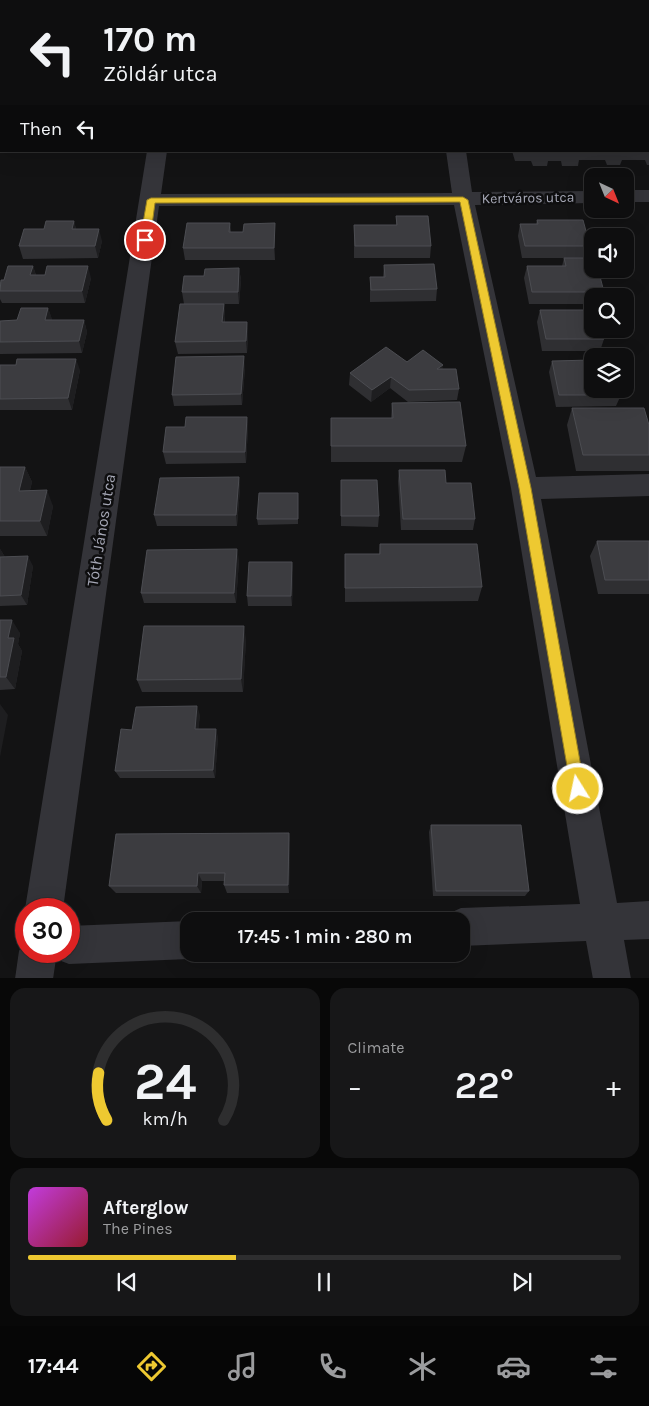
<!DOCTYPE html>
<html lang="en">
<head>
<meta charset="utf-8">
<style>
  :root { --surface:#0e0e0f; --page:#171718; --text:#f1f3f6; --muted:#9b9c9e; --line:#2e2e2f; --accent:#eec931 }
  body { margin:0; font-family:Karla,sans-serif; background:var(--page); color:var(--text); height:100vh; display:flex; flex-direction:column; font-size:19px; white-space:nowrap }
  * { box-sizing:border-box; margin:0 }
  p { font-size:16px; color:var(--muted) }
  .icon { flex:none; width:28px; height:28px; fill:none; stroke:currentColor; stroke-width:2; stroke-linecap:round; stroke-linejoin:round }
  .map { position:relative; height:978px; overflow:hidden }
  .sheet { display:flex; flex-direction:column; gap:10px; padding:10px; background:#080808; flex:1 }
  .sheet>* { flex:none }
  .hud { position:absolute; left:0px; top:0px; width:650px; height:152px; box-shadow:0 5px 20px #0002,0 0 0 1px var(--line); background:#0e0e0f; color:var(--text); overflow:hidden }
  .needle { width:32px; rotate:137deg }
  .controls { position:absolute; left:584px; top:168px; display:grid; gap:10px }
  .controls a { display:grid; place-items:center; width:50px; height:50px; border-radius:10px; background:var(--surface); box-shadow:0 5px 20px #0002,0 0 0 1px var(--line); font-size:25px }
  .speed { position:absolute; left:15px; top:898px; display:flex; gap:10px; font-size:25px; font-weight:700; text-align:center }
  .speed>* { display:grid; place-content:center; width:65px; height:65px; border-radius:50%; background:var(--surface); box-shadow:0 5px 20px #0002,0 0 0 1px var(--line); line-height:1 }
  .speed .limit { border:8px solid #d22; background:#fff; color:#111 }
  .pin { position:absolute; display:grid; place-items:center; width:42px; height:42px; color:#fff; margin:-21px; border:2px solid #fff; border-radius:50%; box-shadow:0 1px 5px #0007 }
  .me { position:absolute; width:55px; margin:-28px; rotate:350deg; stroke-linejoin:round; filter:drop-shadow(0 0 4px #0008) }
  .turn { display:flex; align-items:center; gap:18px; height:105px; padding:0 20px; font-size:22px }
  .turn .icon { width:65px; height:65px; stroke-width:2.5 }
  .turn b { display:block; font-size:35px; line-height:42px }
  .then { display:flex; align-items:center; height:48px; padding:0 20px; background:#0003; gap:10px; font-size:19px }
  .big { font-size:38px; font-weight:600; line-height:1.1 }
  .sheet .card { flex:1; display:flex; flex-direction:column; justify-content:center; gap:8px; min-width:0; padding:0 18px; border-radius:15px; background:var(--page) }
  .sheet .dial { align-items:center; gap:0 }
  .dial svg { height:130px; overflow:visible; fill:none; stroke:var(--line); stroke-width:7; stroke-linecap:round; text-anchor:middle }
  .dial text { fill:var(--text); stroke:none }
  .song { display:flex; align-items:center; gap:15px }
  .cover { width:60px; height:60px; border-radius:8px; background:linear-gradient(135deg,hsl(290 70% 55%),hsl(350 70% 35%)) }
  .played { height:5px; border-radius:2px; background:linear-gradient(90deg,var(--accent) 35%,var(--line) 35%) }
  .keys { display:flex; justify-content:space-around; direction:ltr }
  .heat { display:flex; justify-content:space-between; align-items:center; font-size:28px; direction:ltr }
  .sheet .tiles { flex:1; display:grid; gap:10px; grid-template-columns:1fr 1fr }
  .card:last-child { grid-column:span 2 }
  .trip { position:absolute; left:180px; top:912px; width:290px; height:50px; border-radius:15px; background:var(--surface); box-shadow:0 5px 20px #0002,0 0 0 1px var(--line); font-weight:600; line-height:50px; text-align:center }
  .tab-bar { display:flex; height:80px; justify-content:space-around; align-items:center; background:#060606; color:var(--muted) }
  .tab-bar .icon { width:35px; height:35px }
  .tab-bar .on { color:var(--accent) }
  .tab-bar b { font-size:22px; color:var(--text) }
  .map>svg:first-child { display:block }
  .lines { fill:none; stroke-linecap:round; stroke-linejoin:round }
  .street { fill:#343439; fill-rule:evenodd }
  .wall { fill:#2f2f32 }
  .shaded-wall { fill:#1e1e20 }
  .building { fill:#3c3c40; stroke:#4c4d52 }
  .route { fill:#eec931; stroke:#9b8320 }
  .labels { text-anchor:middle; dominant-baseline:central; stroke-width:5; stroke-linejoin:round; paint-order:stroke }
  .far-street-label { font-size:14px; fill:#a5a7b5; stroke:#0e0e0f }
  .street-label { font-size:16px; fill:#a5a7b5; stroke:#0e0e0f }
</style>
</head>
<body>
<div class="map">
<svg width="649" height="979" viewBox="0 0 649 979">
  <rect width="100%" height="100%" fill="#131314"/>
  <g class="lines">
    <path class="street" d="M177 0H193V1H177Z
      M469 0H485V1H469Z
      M147 151H167L161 194 452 193 446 151H466L472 192 592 191V203L475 205 536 477 649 474V496L541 499 617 903 649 901V939L624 940 631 979H593L586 941 461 946V921H445L448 914 461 908 580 904 511 488 454 205 159 206 63 909H26V911L25 909Z
      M625 190H649V202H625Z
      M189 921V954H201L189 959 69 964 56 959 53 979H15L19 951 26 937V951H69V926Z"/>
  </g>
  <path class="wall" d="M649 125V165H647L645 160H622L620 165H607L605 160H579L578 166H562L561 161H548L547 166H533L531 161H515L512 151H649Z
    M396 216 431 246 430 258H354V225H396Z
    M537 220 590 246 586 258H522L518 236 520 224H536Z
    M74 221 76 229 102 241 98 258 23 259 19 246 44 229Z
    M230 223 231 232 275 236V260H185L183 248Z
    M564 258 604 292 602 296H592V304H529L524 278 527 266H562Z
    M384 265 437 289 436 301 370 302V277H383Z
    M33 266 36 275 91 278 85 303H2L0 299V282Z
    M239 268 241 280 239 304H224L225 316V322H247L248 334 247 353 178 354 175 342 184 304 182 292 204 276Z
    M48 308 52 320H84L87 332 82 353 0 354V321L17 320Z
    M540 310 604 339 600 351H542L537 322Z
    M552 361 621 395 616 406 556 407 549 372Z
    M407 362 443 369 459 389 457 400 408 402 390 388 371 402 349 385 350 373Z
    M0 365 80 370 72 410H0Z
    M245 368 242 405 174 406 172 395Z
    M392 403 466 446 462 462H331V418H391Z
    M572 408 649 425V471H576L567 425Z
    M247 417 248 428 246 463 166 464 163 452Z
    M0 467H25L32 482 30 490 53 506 47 536H0Z
    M399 470 446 483 475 519 473 530H401L398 481Z
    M239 477 240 488 237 526H157L154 515Z
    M341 480 379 516 378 527 341 526Z
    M298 493V524L258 525 257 519Z
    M597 541H649V594H598L590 556Z
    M380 544 482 587 478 601 345 602V554H379Z
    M0 549 5 557 33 566 27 605 0 606Z
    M239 560 236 603H144L141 593Z
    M292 562 293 572 292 606H248L247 596Z
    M0 620 20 633 18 644 22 651 15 689 0 690Z
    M246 639 243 692H142L137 680Z
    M200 715 198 729 218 737 215 778H120L115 771 132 730Z
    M431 825 529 891 525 896H433L429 832Z
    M289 833 290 842 289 893H227L224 885V881H202L201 893H116L109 886Z"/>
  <path class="shaded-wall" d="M74 221 77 233 72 229Z
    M275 223V260L274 248Z
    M99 229 102 241 98 258 95 246Z
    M33 266 37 278 30 275Z
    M88 266 91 278 85 303 82 291Z
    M239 268 241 280 239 304 238 292Z
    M224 304 225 316 223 334 222 322Z
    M48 308 52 319 49 332 45 320Z
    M84 320 87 332 82 353 79 341Z
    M247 322 248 334 247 353 246 341Z
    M244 356 245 368 242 405 241 394Z
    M76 359 80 370 72 410 68 398Z
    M443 365 442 376 437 369Z
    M391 377 390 388 371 402 372 390Z
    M247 417 248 428 246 463 245 452Z
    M25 467 32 482 26 506 19 491Z
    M239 477 240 488 237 526 236 515Z
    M47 490 53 506 47 536 40 521Z
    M0 549 5 557 0 562Z
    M237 549 239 560 236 603 234 593Z
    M28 556 33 566 27 605 21 595Z
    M292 562 293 572 292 606 291 596Z
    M12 620 20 633 18 644 22 651 15 689 6 677 8 638Z
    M244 626 246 639 243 692 241 679Z
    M0 704 8 715 0 757Z
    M197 706 200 715 198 737 195 729Z
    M216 729 218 737 215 778 213 770Z
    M289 833 290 842 289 893 288 885Z
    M198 873 202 881 201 893 197 886Z"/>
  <path class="building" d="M215 0H270V1H214Z
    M384 0H447V1H385Z
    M516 0H552L553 1H516Z
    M610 0H645V1H610Z
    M0 87H1V96H0Z
    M396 216H428L431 246H355L354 225H397Z
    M537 220H583L590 246H525L520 224H538Z
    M46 221H74L72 229H99L95 246H19L24 229H44Z
    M187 223H230L229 232H243L244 224 275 223 274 248H183Z
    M564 258H592V269H598L604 292H532L527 266H566Z
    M434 264 437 289 371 290 370 277H385L384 265Z
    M8 266H33L30 275H45L47 266H88L82 291H0L1 280H4Z
    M239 268 238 292H182L184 276H204L205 269Z
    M180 304H224L222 322H247L246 341 175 342Z
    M21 308H48L45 320H84L79 341 0 342V321L17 320Z
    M540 310H592V329H602L604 339H546Z
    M386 347 407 362 423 350 443 365 437 369H456L459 389 409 390 391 377 372 390 350 373Z
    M244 356 241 394 172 395 176 357Z
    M17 359H76L68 398 0 399V365H16Z
    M592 360V389H620L621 395H559L552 361Z
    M460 402 466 446H331V418H393L392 403Z
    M572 408H644L649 425V455H583Z
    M186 417H247L245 452H163L166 427H185Z
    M0 467H25L19 491 47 490 40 521H0Z
    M399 470H445L446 483H471L475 519H403Z
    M239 477 236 515H154L160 478Z
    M341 480H377L379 516H341Z
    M259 493H298V519H257Z
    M597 541H649V580H605Z
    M380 544H477L482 587 345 588V554H380Z
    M237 549 234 593H141L147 550Z
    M28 556 21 595 0 596V557Z
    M249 562H292L291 596H247Z
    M0 620H12L8 638H14L6 677H0Z
    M144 626H244L241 679 137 680Z
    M197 706 195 729H216L213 770 115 771 121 729 132 730 136 707Z
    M431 825H521L529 891H436Z
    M289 833 288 885H224L225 873H198L197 886H109L116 834Z"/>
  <path class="route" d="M463 197 468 200 531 488 585 789 583 794 578 796 573 794 571 789 519 488 460 202 155 203 150 240 145 242 140 240 147 200 151 198Z"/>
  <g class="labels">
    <g class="far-street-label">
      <text transform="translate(528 198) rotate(-1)">Kertváros utca</text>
    </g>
    <g class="street-label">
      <text transform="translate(101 530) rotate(-81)">Tóth János utca</text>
    </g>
  </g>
</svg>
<div class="controls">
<a><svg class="needle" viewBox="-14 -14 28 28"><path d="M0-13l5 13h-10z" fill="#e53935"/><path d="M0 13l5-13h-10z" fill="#9b9c9e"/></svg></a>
<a><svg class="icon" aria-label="sound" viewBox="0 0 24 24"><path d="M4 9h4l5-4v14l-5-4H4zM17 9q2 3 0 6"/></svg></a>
<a><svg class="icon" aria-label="search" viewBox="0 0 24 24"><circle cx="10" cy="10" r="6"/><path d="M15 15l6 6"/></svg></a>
<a><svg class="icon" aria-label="layers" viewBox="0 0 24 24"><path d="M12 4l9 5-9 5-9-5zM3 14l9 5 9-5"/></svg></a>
</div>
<div class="speed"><div class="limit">30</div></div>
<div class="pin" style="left:145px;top:240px;background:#d93025"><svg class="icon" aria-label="arrive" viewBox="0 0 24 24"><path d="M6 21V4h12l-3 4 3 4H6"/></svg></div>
<svg class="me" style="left:578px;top:789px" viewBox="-20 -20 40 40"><circle r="17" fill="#eec931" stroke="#fff" stroke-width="3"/><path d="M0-11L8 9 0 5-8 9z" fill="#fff"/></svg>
<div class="trip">17:45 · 1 min · 280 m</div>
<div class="hud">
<div class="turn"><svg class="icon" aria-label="left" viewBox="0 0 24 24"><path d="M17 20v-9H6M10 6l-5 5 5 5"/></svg><div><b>170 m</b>Zöldár utca</div></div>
<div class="then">Then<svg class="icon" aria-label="left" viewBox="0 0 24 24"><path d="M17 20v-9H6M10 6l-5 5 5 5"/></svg></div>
</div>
</div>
<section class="sheet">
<div class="tiles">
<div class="card dial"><svg viewBox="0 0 100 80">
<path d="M14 69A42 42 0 1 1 86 69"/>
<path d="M14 69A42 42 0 0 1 9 40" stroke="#eec931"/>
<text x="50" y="56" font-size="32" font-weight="700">24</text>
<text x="50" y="72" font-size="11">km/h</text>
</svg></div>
<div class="card"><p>Climate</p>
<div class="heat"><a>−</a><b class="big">22°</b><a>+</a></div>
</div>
<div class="card">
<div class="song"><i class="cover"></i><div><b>Afterglow</b><p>The Pines</p></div></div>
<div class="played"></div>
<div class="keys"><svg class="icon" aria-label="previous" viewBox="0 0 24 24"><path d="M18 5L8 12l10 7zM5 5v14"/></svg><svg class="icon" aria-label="pause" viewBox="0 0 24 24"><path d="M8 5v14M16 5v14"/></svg><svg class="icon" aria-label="next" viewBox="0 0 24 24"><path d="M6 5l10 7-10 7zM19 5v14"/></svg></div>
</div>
</div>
</section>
<nav class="tab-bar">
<b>17:44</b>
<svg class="icon on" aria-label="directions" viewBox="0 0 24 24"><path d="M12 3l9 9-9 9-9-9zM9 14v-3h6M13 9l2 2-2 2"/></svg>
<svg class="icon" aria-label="music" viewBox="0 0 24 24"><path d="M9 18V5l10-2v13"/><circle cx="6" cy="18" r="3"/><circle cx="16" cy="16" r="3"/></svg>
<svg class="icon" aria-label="phone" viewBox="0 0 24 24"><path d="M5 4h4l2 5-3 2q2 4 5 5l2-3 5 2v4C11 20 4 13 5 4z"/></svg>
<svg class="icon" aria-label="climate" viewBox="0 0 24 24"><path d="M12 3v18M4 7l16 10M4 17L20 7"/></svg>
<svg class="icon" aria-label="car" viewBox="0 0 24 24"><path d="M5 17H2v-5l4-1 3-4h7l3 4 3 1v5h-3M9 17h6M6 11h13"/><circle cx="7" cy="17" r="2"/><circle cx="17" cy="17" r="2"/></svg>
<svg class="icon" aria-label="filters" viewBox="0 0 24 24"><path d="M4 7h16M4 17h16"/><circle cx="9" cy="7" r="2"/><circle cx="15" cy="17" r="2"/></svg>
</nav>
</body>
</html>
